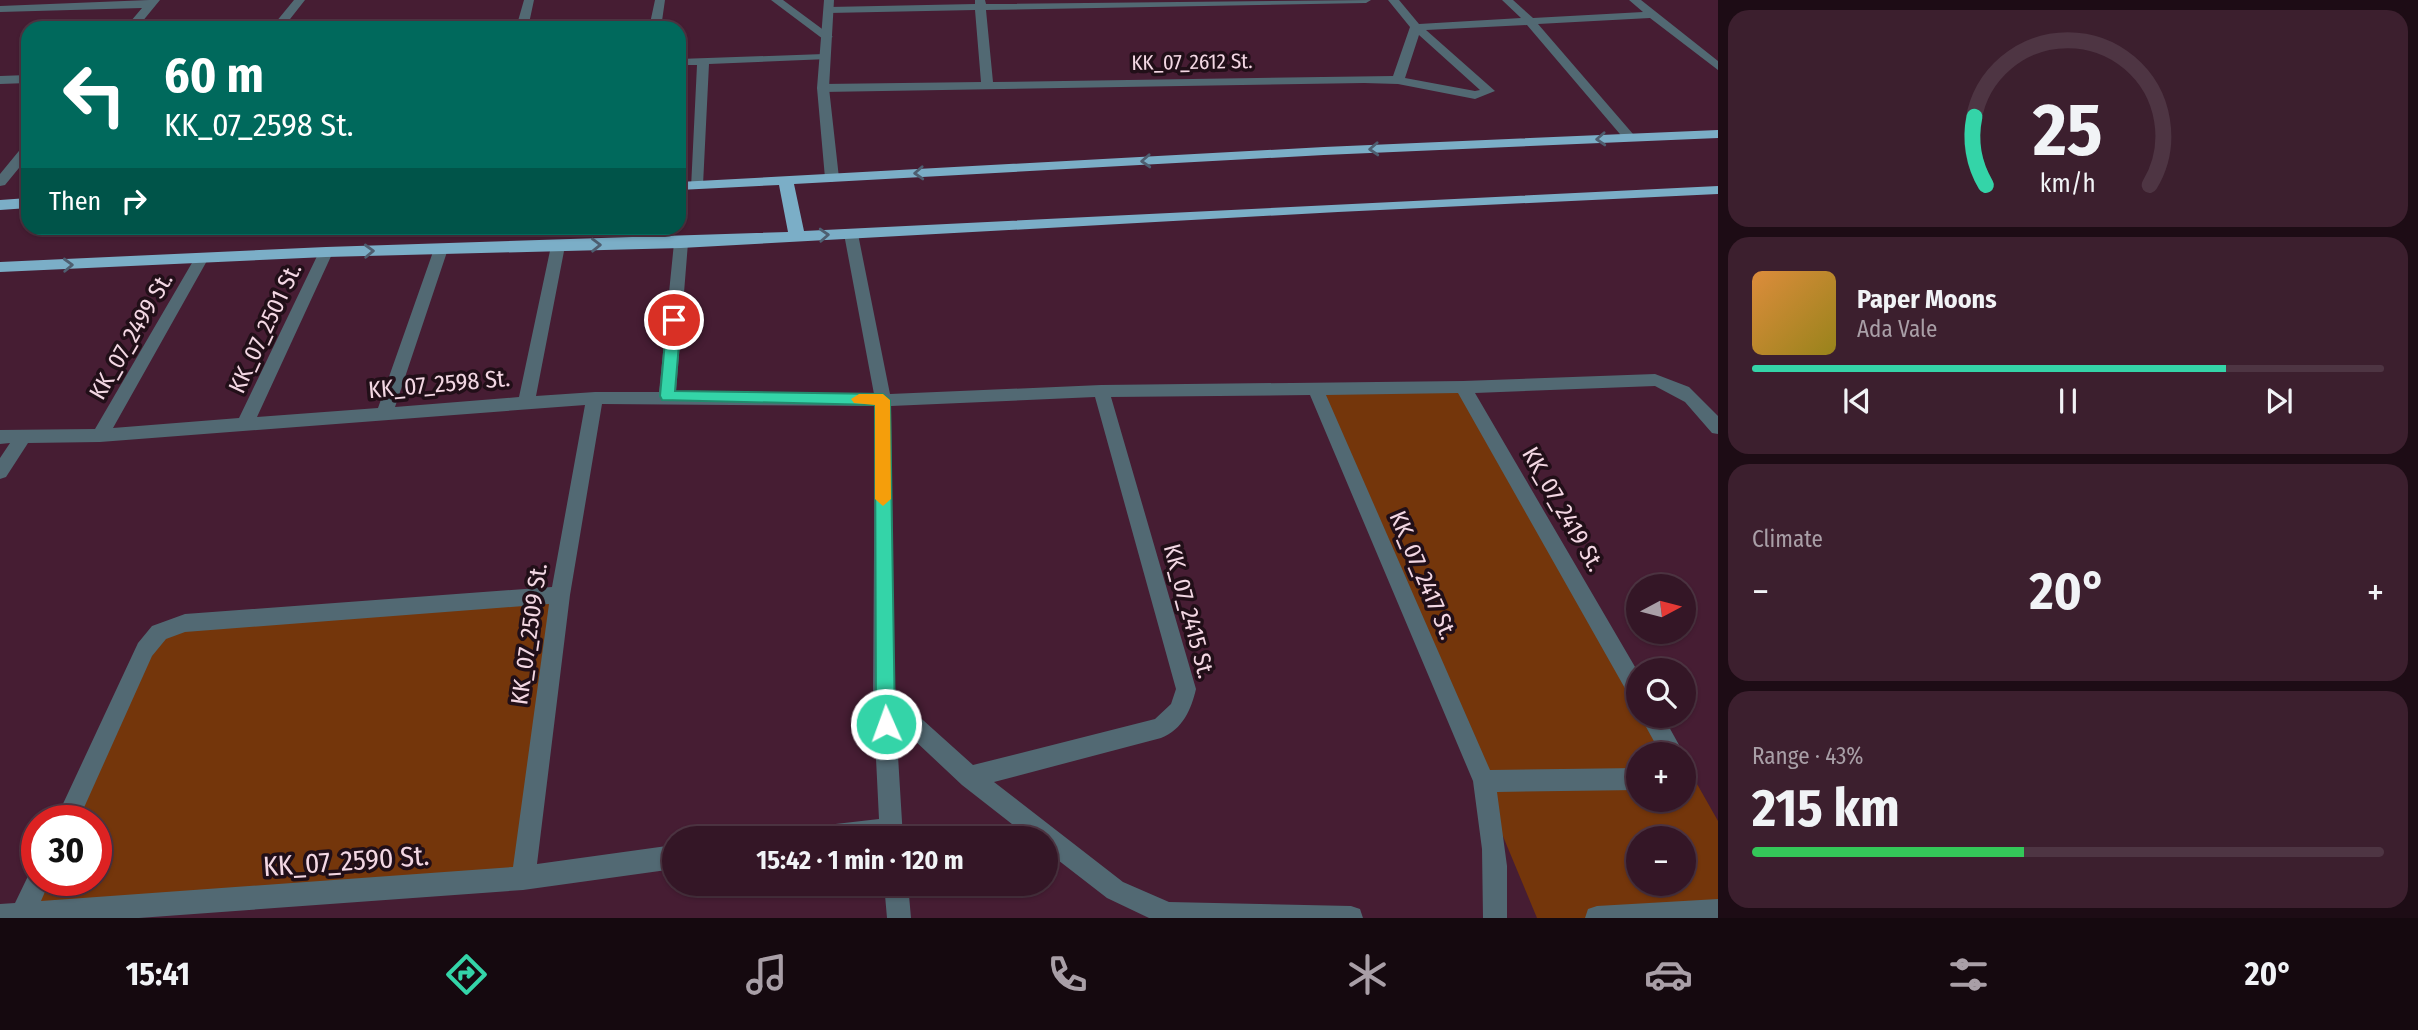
<!DOCTYPE html>
<html lang="en">
<head>
<meta charset="utf-8">
<style>
  :root { --surface:#341626; --page:#3c1f2e; --text:#f1f3f6; --muted:#a99fa7; --line:#4e3543; --accent:#34d4a8 }
  body { margin:0; font-family:"Fira Sans Condensed",sans-serif; background:var(--page); color:var(--text); height:100vh; display:flex; flex-direction:column; font-size:26px; white-space:nowrap }
  * { box-sizing:border-box; margin:0 }
  p { font-size:23px; color:var(--muted) }
  .icon { flex:none; width:38px; height:38px; fill:none; stroke:currentColor; stroke-width:2; stroke-linecap:round; stroke-linejoin:round }
  .map { position:relative; flex:1; overflow:hidden }
  .side { display:flex; flex-direction:column; gap:10px; padding:10px; background:#1d0c15; width:700px }
  .side>* { flex:none }
  .top-card { position:absolute; left:21px; top:21px; width:665px; height:214px; border-radius:21px; box-shadow:0 2px 5px #0004,0 0 0 2px var(--line); background:#00695c; color:#fff; overflow:hidden }
  .needle { width:46px; rotate:83deg }
  .buttons { position:absolute; left:1626px; top:574px; display:grid; gap:14px }
  .buttons a { display:grid; place-items:center; width:70px; height:70px; border-radius:50%; background:var(--surface); box-shadow:0 2px 5px #0004,0 0 0 2px var(--line); font-size:35px }
  .speed { position:absolute; left:21px; top:805px; display:flex; gap:14px; font-size:35px; font-weight:700; text-align:center }
  .speed>* { display:grid; place-content:center; width:91px; height:91px; border-radius:50%; background:var(--surface); box-shadow:0 2px 5px #0004,0 0 0 2px var(--line); line-height:1 }
  .speed .limit { border:10px solid #d22; background:#fff; color:#111 }
  .pin { position:absolute; display:grid; place-items:center; width:60px; height:60px; color:#fff; margin:-30px; border:4px solid #fff; border-radius:50%; box-shadow:0 2px 7px #0007 }
  .me { position:absolute; width:77px; margin:-38px; rotate:358deg; stroke-linejoin:round; filter:drop-shadow(0 0 5px #0008) }
  .turn { display:flex; align-items:center; gap:24px; height:147px; padding:0 28px; font-size:32px }
  .turn .icon { width:91px; height:91px; stroke-width:2.5 }
  .turn b { display:block; font-size:49px; line-height:60px }
  .then { display:flex; align-items:center; height:66px; padding:0 28px; background:#0003; gap:14px; font-size:26px }
  .big { font-size:52px; font-weight:700; line-height:1.1 }
  .side .tile { flex:1; display:flex; flex-direction:column; justify-content:center; gap:10px; min-width:0; padding:0 24px; border-radius:21px; background:var(--page) }
  .side .dial { align-items:center; gap:0 }
  .dial svg { height:182px; overflow:visible; fill:none; stroke:var(--line); stroke-width:7; stroke-linecap:round; text-anchor:middle }
  .dial text { fill:var(--text); stroke:none }
  .song { display:flex; align-items:center; gap:21px }
  .cover { width:84px; height:84px; border-radius:10px; background:linear-gradient(135deg,hsl(30 70% 55%),hsl(50 70% 35%)) }
  .played { height:7px; border-radius:4px; background:linear-gradient(90deg,var(--accent) 75%,var(--line) 75%) }
  .keys { display:flex; justify-content:space-around; direction:ltr }
  .heat { display:flex; justify-content:space-between; align-items:center; font-size:38px; direction:ltr }
  .charge { height:10px; border-radius:5px; background:linear-gradient(90deg,#34c759 43%,var(--line) 0) }
  .trip { position:absolute; left:662px; top:826px; width:396px; height:70px; border-radius:35px; background:var(--surface); box-shadow:0 2px 5px #0004,0 0 0 2px var(--line); font-weight:700; line-height:70px; text-align:center }
  .dock { display:flex; height:112px; justify-content:space-around; align-items:center; background:#15090f; color:var(--muted) }
  .dock .icon { width:49px; height:49px }
  .dock .current { color:var(--accent) }
  .dock b { font-size:32px; color:var(--text) }
  main { display:flex; flex:1; min-height:0 }
  .map>svg:first-child { display:block }
  .green { fill:#74360b; fill-rule:evenodd }
  .lines { fill:none; stroke-linecap:round; stroke-linejoin:round }
  .minor { fill:#526973; fill-rule:evenodd }
  .tertiary { fill:#526973; fill-rule:evenodd }
  .trunk { fill:#7baec7; fill-rule:evenodd }
  .oneway { stroke:#4e5e70 }
  .route { fill:#34d4a8; stroke:#228a6d; stroke-width:2 }
  .slow { fill:#f59e0b }
  .labels { text-anchor:middle; dominant-baseline:central; stroke-width:7; stroke-linejoin:round; paint-order:stroke }
  .far-street-label { font-size:21px; fill:#f3d7e3; stroke:#210f18 }
  .street-label { font-size:24px; fill:#f3d7e3; stroke:#210f18 }
  .near-street-label { font-size:28px; fill:#f3d7e3; stroke:#210f18 }
</style>
</head>
<body>
<main>
<div class="map">
<svg width="1718" height="918" viewBox="0 0 1718 918">
  <rect width="100%" height="100%" fill="#461d33"/>
  <path class="green" d="M1316 387H1470L1638 682V716H1658L1680 754H1638V800H1684V761L1718 821V918H1537ZM1638 838H1684V884H1638Z
    M560 595 523 878 22 915 38 880H96V821H66L145 650 185 623Z"/>
  <g class="lines">
    <path class="minor" d="M149 0H160L137 28H125L142 8 0 12V6Z
      M294 0H305L283 28H271Z
      M524 0H534L528 28H516Z
      M655 0H665L661 28H649Z
      M771 0H783L833 37 823 39Z
      M975 0H985L986 4 1371 0 1366 3 986 10 993 82 1393 76 1410 27 1388 0H1399L1419 24 1521 18 1502 0H1513L1533 18 1643 12 1629 0H1641L1718 61V70L1650 18 1538 24 1633 134V140H1625L1527 25 1426 30 1495 91 1475 99 1398 84 1364 83 823 92 817 88 823 84 981 82 975 10 829 13 824 10 829 7 975 4ZM1419 35 1480 90 1475 91 1405 78Z
      M824 54 830 57 828 59 709 64 703 185 701 188H691L697 65H679V59Z
      M28 75V83L0 84V76Z
      M28 145V157L5 185 0 186V174L23 146Z
      M851 230 858 234 890 394 1101 385 1463 381 1655 374 1689 387 1718 416V434L1712 433 1685 402 1655 386 1475 393 1638 672V702L1631 699 1458 393 1326 395 1490 770 1638 768V790L1497 792 1507 866V918H1483L1482 849 1473 781 1310 395 1111 397 1196 689C1191 710 1183 729 1161 738L994 782 1123 882 1169 902 1351 906 1360 909 1363 918H1149L1107 898 1045 850V838H1030L962 785 896 723 903 838H807L810 830 818 826 879 819 873 698 875 406 602 404 570 595 537 864 674 845V869L523 890 139 918H0V904L15 903 30 872 37 869V880H50L41 901 513 867 549 604 185 632 166 639 152 656 78 821H55L138 643 152 626 185 614 552 587 585 405 100 442 28 443 6 477 0 479V458L10 443 0 444V430L95 429 196 256H206L208 259 113 428 239 418 319 252 326 247 333 252 257 417 378 408 434 249 441 244 448 249 395 407 519 397 551 246 558 241 565 246 536 396 595 392H659L674 243 681 238 688 243 676 392 874 394 844 234ZM1095 397 1176 689 1171 704 1155 719 973 765 894 694 891 406Z
      M1640 716H1663L1684 754V755L1661 754Z
      M884 884H908L911 918H887Z
      M1718 899V918H1585L1588 909 1597 906Z"/>
    <path class="tertiary" d="M824 0H834L829 88 839 178 832 182 825 178 817 88Z"/>
    <path class="trunk" d="M1718 130V138L1324 155 794 184 804 231 1718 186V194L1338 212 681 248 326 257 0 272V262L326 247 788 232 779 185 679 190V182L1324 147Z
      M28 198V208L0 210V200Z"/>
  </g>
  <defs><path id="oneway-chevron" d="M-2-3.5L2.5 0L-2 3.5" fill="none" stroke-width="1.6" stroke-linecap="round" stroke-linejoin="round" transform="scale(1.75)"/></defs>
  <g class="oneway">
    <use href="#oneway-chevron" transform="translate(1601 139) rotate(177)"/>
    <use href="#oneway-chevron" transform="translate(1374 149) rotate(177)"/>
    <use href="#oneway-chevron" transform="translate(1146 161) rotate(177)"/>
    <use href="#oneway-chevron" transform="translate(919 173) rotate(177)"/>
    <use href="#oneway-chevron" transform="translate(824 235) rotate(-3)"/>
    <use href="#oneway-chevron" transform="translate(596 245) rotate(-1)"/>
    <use href="#oneway-chevron" transform="translate(369 251) rotate(-2)"/>
    <use href="#oneway-chevron" transform="translate(68 265) rotate(-2)"/>
  </g>
  <path class="route" d="M674 315 681 320 675 391 883 394 890 400 895 724 892 731 886 733 879 731 876 724 875 405 662 400 660 396 667 320Z"/>
  <path class="slow" d="M859 394H883L890 400 891 499 883 506 875 499V405L854 403 851 399Z"/>
  <g class="labels">
    <g class="far-street-label">
      <text transform="translate(1192 62) rotate(-1)">KK_07_2612 St.</text>
    </g>
    <g class="street-label">
      <text transform="translate(265 328) rotate(-65)">KK_07_2501 St.</text>
      <text transform="translate(131 336) rotate(-60)">KK_07_2499 St.</text>
      <text transform="translate(439 384) rotate(-5)">KK_07_2598 St.</text>
      <text transform="translate(1563 509) rotate(60)">KK_07_2419 St.</text>
      <text transform="translate(1423 575) rotate(67)">KK_07_2417 St.</text>
      <text transform="translate(1189 611) rotate(75)">KK_07_2415 St.</text>
      <text transform="translate(529 634) rotate(-82)">KK_07_2509 St.</text>
    </g>
    <g class="near-street-label">
      <text transform="translate(346 861) rotate(-4)">KK_07_2590 St.</text>
    </g>
  </g>
</svg>
<div class="buttons">
<a><svg class="needle" viewBox="-14 -14 28 28"><path d="M0-13l5 13h-10z" fill="#e53935"/><path d="M0 13l5-13h-10z" fill="#a99fa7"/></svg></a>
<a><svg class="icon" aria-label="search" viewBox="0 0 24 24"><circle cx="10" cy="10" r="6"/><path d="M15 15l6 6"/></svg></a>
<a>+</a>
<a>−</a>
</div>
<div class="speed"><div class="limit">30</div></div>
<div class="pin" style="left:674px;top:320px;background:#d93025"><svg class="icon" aria-label="arrive" viewBox="0 0 24 24"><path d="M6 21V4h12l-3 4 3 4H6"/></svg></div>
<svg class="me" style="left:886px;top:724px" viewBox="-20 -20 40 40"><circle r="17" fill="#34d4a8" stroke="#fff" stroke-width="3"/><path d="M0-11L8 9 0 5-8 9z" fill="#fff"/></svg>
<div class="trip">15:42 · 1 min · 120 m</div>
<div class="top-card">
<div class="turn"><svg class="icon" aria-label="left" viewBox="0 0 24 24"><path d="M17 20v-9H6M10 6l-5 5 5 5"/></svg><div><b>60 m</b>KK_07_2598 St.</div></div>
<div class="then">Then<svg class="icon" aria-label="right" viewBox="0 0 24 24"><path d="M7 20v-9h11M14 6l5 5-5 5"/></svg></div>
</div>
</div>
<section class="side">
<div class="tile dial"><svg viewBox="0 0 100 80">
<path d="M14 69A42 42 0 1 1 86 69"/>
<path d="M14 69A42 42 0 0 1 9 39" stroke="#34d4a8"/>
<text x="50" y="56" font-size="32" font-weight="700">25</text>
<text x="50" y="72" font-size="11">km/h</text>
</svg></div>
<div class="tile">
<div class="song"><i class="cover"></i><div><b>Paper Moons</b><p>Ada Vale</p></div></div>
<div class="played"></div>
<div class="keys"><svg class="icon" aria-label="previous" viewBox="0 0 24 24"><path d="M18 5L8 12l10 7zM5 5v14"/></svg><svg class="icon" aria-label="pause" viewBox="0 0 24 24"><path d="M8 5v14M16 5v14"/></svg><svg class="icon" aria-label="next" viewBox="0 0 24 24"><path d="M6 5l10 7-10 7zM19 5v14"/></svg></div>
</div>
<div class="tile"><p>Climate</p>
<div class="heat"><a>−</a><b class="big">20°</b><a>+</a></div>
</div>
<div class="tile"><p>Range · 43%</p><b class="big">215 km</b><div class="charge"></div></div>
</section>
</main>
<nav class="dock">
<b>15:41</b>
<svg class="icon current" aria-label="directions" viewBox="0 0 24 24"><path d="M12 3l9 9-9 9-9-9zM9 14v-3h6M13 9l2 2-2 2"/></svg>
<svg class="icon" aria-label="music" viewBox="0 0 24 24"><path d="M9 18V5l10-2v13"/><circle cx="6" cy="18" r="3"/><circle cx="16" cy="16" r="3"/></svg>
<svg class="icon" aria-label="phone" viewBox="0 0 24 24"><path d="M5 4h4l2 5-3 2q2 4 5 5l2-3 5 2v4C11 20 4 13 5 4z"/></svg>
<svg class="icon" aria-label="climate" viewBox="0 0 24 24"><path d="M12 3v18M4 7l16 10M4 17L20 7"/></svg>
<svg class="icon" aria-label="car" viewBox="0 0 24 24"><path d="M5 17H2v-5l4-1 3-4h7l3 4 3 1v5h-3M9 17h6M6 11h13"/><circle cx="7" cy="17" r="2"/><circle cx="17" cy="17" r="2"/></svg>
<svg class="icon" aria-label="filters" viewBox="0 0 24 24"><path d="M4 7h16M4 17h16"/><circle cx="9" cy="7" r="2"/><circle cx="15" cy="17" r="2"/></svg>
<b>20°</b>
</nav>
</body>
</html>
